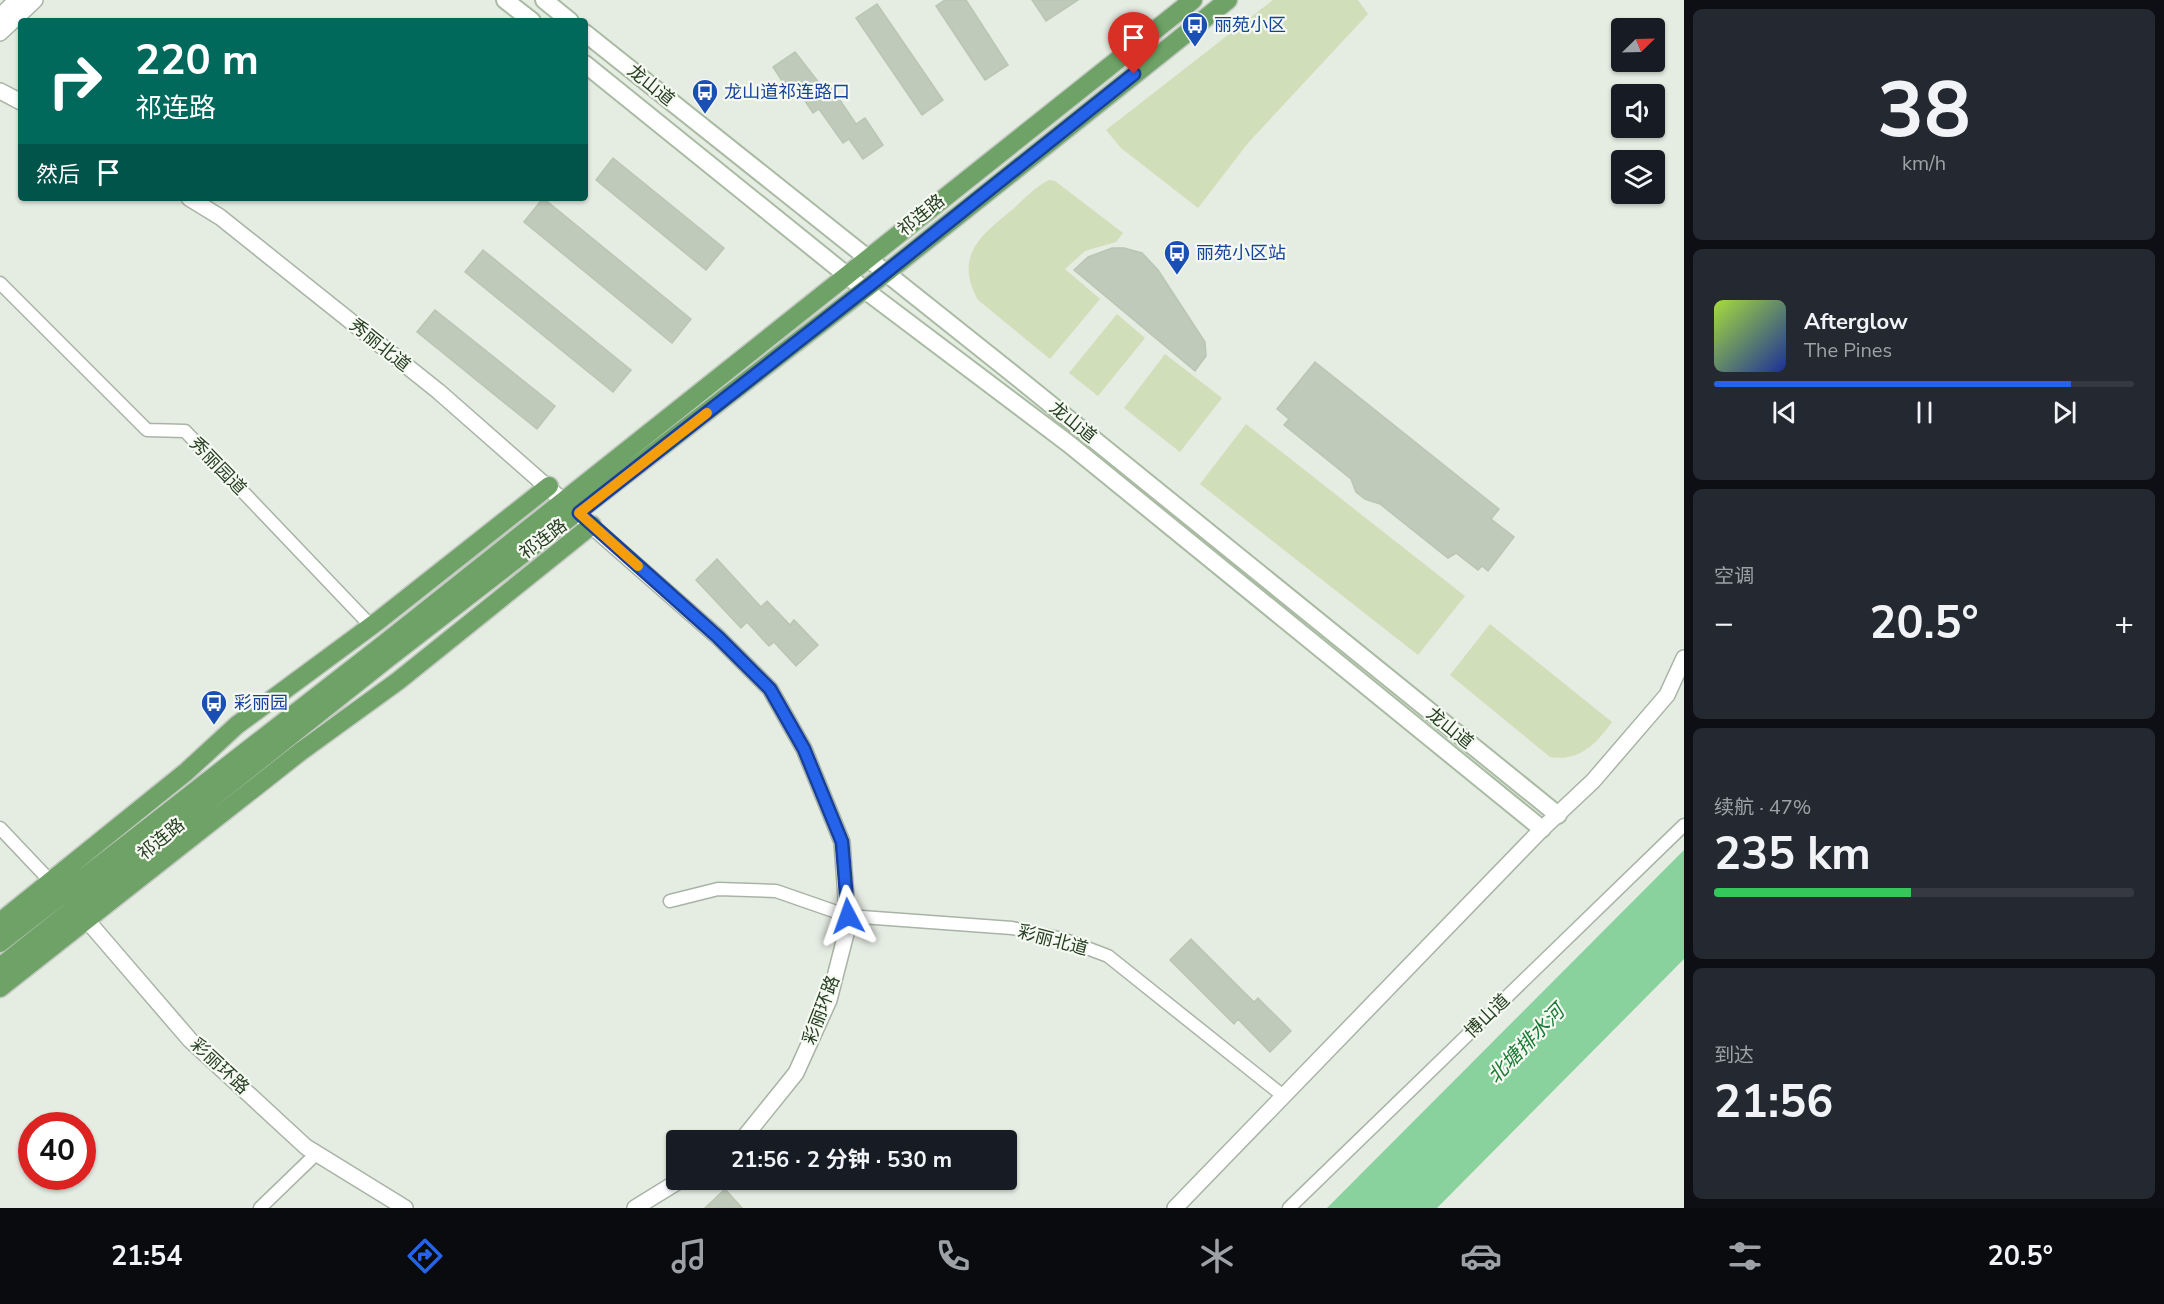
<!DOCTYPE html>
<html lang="zh">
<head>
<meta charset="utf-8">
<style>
  :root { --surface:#171b24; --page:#242831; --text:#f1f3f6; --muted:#9ea1a6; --line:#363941; --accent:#2563eb }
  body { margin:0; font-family:"Nunito Sans","Noto Sans SC",sans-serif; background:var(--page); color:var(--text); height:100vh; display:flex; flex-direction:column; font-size:22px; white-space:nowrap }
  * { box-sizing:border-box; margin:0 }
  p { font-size:20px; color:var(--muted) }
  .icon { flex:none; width:33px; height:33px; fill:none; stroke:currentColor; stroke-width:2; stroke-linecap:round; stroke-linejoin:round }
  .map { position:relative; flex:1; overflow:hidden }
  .details { display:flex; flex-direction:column; gap:9px; padding:9px; background:#0d0f14; width:480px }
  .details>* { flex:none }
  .banner { position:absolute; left:18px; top:18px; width:570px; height:183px; border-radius:6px; box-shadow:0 2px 4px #0004; background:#00695c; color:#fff; overflow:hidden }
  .needle { width:39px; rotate:67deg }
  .controls { position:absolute; left:1611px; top:18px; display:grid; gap:12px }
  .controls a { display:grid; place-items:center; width:54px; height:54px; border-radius:6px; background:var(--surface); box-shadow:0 2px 4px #0004; font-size:30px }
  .speed { position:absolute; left:18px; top:1112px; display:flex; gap:12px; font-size:30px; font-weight:700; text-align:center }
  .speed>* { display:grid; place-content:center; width:78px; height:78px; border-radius:50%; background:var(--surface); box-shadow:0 2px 4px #0004; line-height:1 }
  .speed .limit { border:9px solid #d22; background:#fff; color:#111 }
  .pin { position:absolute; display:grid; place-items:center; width:51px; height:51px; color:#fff; margin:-62px -26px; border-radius:50% 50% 50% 0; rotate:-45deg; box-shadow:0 0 6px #0007 }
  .pin .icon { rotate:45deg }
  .me { position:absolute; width:66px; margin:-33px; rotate:356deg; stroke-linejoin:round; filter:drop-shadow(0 0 4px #0008) }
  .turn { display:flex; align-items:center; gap:21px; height:126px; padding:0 18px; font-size:27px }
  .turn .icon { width:78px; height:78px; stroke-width:2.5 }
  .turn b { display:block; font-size:42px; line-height:51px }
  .then { display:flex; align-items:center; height:57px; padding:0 18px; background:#0003; gap:12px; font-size:22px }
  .big { font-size:45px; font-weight:700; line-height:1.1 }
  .details .widget { flex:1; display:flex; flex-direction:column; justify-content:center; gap:9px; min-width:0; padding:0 21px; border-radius:9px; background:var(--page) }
  .details .dial { align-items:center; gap:0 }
  .dial b { font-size:78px; line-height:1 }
  .song { display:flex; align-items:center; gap:18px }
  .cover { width:72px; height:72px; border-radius:9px; background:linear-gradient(135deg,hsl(80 70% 55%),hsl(230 70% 35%)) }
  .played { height:6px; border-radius:3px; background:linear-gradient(90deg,var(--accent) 85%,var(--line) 85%) }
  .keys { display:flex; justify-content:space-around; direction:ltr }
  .heat { display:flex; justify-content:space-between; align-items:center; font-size:33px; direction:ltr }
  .charge { height:9px; border-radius:4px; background:linear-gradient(90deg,#34c759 47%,var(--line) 0) }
  .trip { position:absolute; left:666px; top:1130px; width:351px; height:60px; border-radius:6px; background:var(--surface); box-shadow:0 2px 4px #0004; font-weight:700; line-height:60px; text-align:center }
  .dock { display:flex; height:96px; justify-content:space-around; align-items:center; background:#090b0e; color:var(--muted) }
  .dock .icon { width:42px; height:42px }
  .dock .current { color:var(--accent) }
  .dock b { font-size:27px; color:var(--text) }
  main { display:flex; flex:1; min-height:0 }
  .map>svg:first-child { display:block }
  .green { fill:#d0deba }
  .water { fill:#89d29d }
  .building { fill:#bfcaba; stroke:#b9c6b4; stroke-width:1.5 }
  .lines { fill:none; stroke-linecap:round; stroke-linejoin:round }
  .minor-casing { stroke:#a8b4a5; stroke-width:15 }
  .tertiary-casing { stroke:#a8b4a5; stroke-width:18 }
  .secondary-casing { stroke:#a9bba3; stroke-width:20 }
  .primary-casing { stroke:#c2c9c1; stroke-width:21 }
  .minor { stroke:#fff; stroke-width:12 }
  .tertiary { stroke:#fff; stroke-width:15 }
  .secondary { stroke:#fff; stroke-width:16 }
  .primary { stroke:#6ea266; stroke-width:18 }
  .route-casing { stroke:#184099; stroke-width:15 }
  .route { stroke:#2563eb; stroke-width:10 }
  .slow { stroke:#f59e0b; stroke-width:10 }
  .labels { text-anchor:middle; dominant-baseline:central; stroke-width:4.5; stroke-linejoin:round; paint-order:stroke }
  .transit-label { font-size:18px; fill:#164399; stroke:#f5f9f2; text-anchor:start }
  .street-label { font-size:18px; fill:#263e22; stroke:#f5f9f2 }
  .water-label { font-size:20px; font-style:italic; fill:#1b7a36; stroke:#f5f9f2 }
</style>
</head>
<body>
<main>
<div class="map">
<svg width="1684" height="1208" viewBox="0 0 1684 1208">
  <rect width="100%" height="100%" fill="#e5ece2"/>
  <path class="green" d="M1273 0H1358L1368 14 1248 143 1198 208 1121 148 1106 130Z
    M1049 180 1055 181 1123 233 1116 242 1085 251 1065 269 1100 299 1050 359 978 300C954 256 980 236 1012 210 1023 200 1035 187 1049 180Z
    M1117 314 1145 338 1098 396 1069 373Z
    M1165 354 1222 398 1180 452 1124 408Z
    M1246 424 1465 596 1418 655 1200 484Z
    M1490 624 1612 722C1596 744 1579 762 1550 757L1450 675Z"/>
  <path class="water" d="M1684 850V959L1437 1208H1327Z"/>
  <path class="building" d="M945 0H966L1008 65 985 80 936 6Z
    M1032 0H1078L1046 21Z
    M877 4 943 100 922 115 856 18Z
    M795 52 823 88 829 84 856 124 865 118 883 145 863 159 849 139 843 143 819 109 813 113 791 80 784 84 773 67Z
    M613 158 724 248 706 270 596 180Z
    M543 198 691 319 672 343 524 222Z
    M1112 248H1124L1142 253 1158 270 1205 342 1206 356 1195 371 1074 270 1088 257Z
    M483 250 631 370 613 392 465 272Z
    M435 310 555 406 537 429 417 332Z
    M1315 362 1499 509 1491 519 1514 537 1488 571 1482 566 1478 570 1456 553 1448 558 1380 504 1365 499 1356 492 1351 479 1284 425 1289 419 1277 409Z
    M717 559 761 607 767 601 790 625 794 620 818 645 796 666 774 642 769 646 747 622 741 628 696 580Z
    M1191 939 1254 1002 1258 998 1291 1031 1270 1052 1238 1019 1234 1024 1170 960Z
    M725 1189 742 1208H705Z"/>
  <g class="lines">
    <g class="minor-casing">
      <path id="minor" d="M0 283 147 430 185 431 371 626
        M0 828 55 886
        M670 901 718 889 776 891 848 916 1012 928 1063 939 1108 956 1282 1095
        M260 1208 317 1153
        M1289 1208 1684 825"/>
    </g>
    <g class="tertiary-casing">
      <path id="tertiary" d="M0 16 17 0
        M0 33 35 0
        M0 91 21 102
        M189 198 220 217 438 391 718 637 770 689 804 749 842 842 848 926 829 1000 796 1073 742 1140
        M79 911 190 1040 306 1147 405 1208
        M635 1208 682 1179
        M1175 1208 1542 829 1593 781 1667 695 1684 658"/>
    </g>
    <g class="secondary-casing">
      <path id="secondary" d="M505 0 532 21
        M544 0 570 21
        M585 33 1018 378 1558 815
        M585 64 865 290 1069 444 1542 829"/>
    </g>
    <g class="primary-casing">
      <path id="primary" d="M0 922 186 772 237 725 378 621 549 486
        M0 943 385 643 1193 0
        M0 967 387 659 886 273 1228 0
        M0 988 300 752 398 681 592 525"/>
    </g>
    <use href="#minor" class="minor"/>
    <use href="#tertiary" class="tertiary"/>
    <use href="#secondary" class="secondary"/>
    <use href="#primary" class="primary"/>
  </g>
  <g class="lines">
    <g class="route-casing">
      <path id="route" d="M848 916 842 842 804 749 770 689 718 637 579 513 875 281 1134 74"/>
    </g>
    <use href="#route" class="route"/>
    <path class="slow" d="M638 566 579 513 707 413"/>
  </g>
  <defs>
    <g id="bus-pin" transform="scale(1.35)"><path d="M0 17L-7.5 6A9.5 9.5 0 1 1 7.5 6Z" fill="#1a4fb4" stroke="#f5f9f2"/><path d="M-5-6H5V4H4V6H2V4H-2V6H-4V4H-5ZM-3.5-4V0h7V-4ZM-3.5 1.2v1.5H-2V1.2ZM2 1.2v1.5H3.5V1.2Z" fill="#fff"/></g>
  </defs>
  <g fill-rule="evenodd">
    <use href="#bus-pin" x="1195" y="25"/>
    <use href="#bus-pin" x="705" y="92"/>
    <use href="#bus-pin" x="1177" y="253"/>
    <use href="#bus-pin" x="214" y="703"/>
  </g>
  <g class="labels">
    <g class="transit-label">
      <text x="1214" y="25">丽苑小区</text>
      <text x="724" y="92">龙山道祁连路口</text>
      <text x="1196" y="253">丽苑小区站</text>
      <text x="234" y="703">彩丽园</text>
    </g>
    <g class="street-label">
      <text transform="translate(651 85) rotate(39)">龙山道</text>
      <text transform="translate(921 215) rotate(-39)">祁连路</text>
      <text transform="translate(380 345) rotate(39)">秀丽北道</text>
      <text transform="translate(1073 422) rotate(39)">龙山道</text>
      <text transform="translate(218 466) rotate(46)">秀丽园道</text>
      <text transform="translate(543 539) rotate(-37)">祁连路</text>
      <text transform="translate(1450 728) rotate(39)">龙山道</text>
      <text transform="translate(161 839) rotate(-39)">祁连路</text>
      <text transform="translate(1053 940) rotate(15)">彩丽北道</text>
      <text transform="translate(821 1010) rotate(-69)">彩丽环路</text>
      <text transform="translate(1487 1016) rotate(-44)">博山道</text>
      <text transform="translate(220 1066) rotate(43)">彩丽环路</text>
    </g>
    <g class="water-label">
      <text transform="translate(1526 1044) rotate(-46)">北塘排水河</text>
    </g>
  </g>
</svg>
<div class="controls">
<a><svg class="needle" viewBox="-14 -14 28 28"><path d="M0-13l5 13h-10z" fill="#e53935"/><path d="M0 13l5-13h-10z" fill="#9ea1a6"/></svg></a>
<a><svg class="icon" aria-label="sound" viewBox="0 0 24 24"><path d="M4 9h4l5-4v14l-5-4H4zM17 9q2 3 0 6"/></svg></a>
<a><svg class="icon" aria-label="layers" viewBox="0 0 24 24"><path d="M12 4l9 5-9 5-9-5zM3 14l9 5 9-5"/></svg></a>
</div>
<div class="speed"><div class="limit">40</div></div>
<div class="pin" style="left:1134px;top:74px;background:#d93025"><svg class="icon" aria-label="arrive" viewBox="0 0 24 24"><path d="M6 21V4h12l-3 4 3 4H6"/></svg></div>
<svg class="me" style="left:848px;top:916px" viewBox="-20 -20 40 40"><path d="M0-17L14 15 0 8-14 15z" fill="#2563eb" stroke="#fff" stroke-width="4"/></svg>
<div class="trip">21:56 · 2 分钟 · 530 m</div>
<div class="banner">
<div class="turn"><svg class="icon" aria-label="right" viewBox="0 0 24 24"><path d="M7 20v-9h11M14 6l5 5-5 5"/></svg><div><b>220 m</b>祁连路</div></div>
<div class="then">然后<svg class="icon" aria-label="arrive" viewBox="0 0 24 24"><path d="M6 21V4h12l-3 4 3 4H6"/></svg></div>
</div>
</div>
<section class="details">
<div class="widget dial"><b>38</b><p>km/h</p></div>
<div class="widget">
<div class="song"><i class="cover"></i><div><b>Afterglow</b><p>The Pines</p></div></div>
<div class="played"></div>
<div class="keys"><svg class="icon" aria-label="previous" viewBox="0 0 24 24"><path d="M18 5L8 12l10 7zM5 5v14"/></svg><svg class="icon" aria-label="pause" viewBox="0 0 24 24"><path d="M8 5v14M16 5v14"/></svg><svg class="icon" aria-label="next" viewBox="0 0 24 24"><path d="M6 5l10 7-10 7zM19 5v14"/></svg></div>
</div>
<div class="widget"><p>空调</p>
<div class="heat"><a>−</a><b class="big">20.5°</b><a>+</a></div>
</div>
<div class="widget"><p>续航 · 47%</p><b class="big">235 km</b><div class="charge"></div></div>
<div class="widget"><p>到达</p><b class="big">21:56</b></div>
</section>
</main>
<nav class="dock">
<b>21:54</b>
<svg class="icon current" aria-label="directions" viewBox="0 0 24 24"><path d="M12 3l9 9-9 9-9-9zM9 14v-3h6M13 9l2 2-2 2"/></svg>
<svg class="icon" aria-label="music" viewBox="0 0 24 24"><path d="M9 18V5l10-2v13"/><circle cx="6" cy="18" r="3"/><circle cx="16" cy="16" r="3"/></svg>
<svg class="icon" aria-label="phone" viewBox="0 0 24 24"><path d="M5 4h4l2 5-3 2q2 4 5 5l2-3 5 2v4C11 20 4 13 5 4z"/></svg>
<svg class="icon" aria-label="climate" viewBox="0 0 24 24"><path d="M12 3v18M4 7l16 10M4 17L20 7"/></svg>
<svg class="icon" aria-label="car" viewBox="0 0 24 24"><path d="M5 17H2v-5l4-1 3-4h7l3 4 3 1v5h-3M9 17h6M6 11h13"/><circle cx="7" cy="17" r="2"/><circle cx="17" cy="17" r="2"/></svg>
<svg class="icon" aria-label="filters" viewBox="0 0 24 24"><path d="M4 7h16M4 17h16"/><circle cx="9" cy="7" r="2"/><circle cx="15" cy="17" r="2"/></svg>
<b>20.5°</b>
</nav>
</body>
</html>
